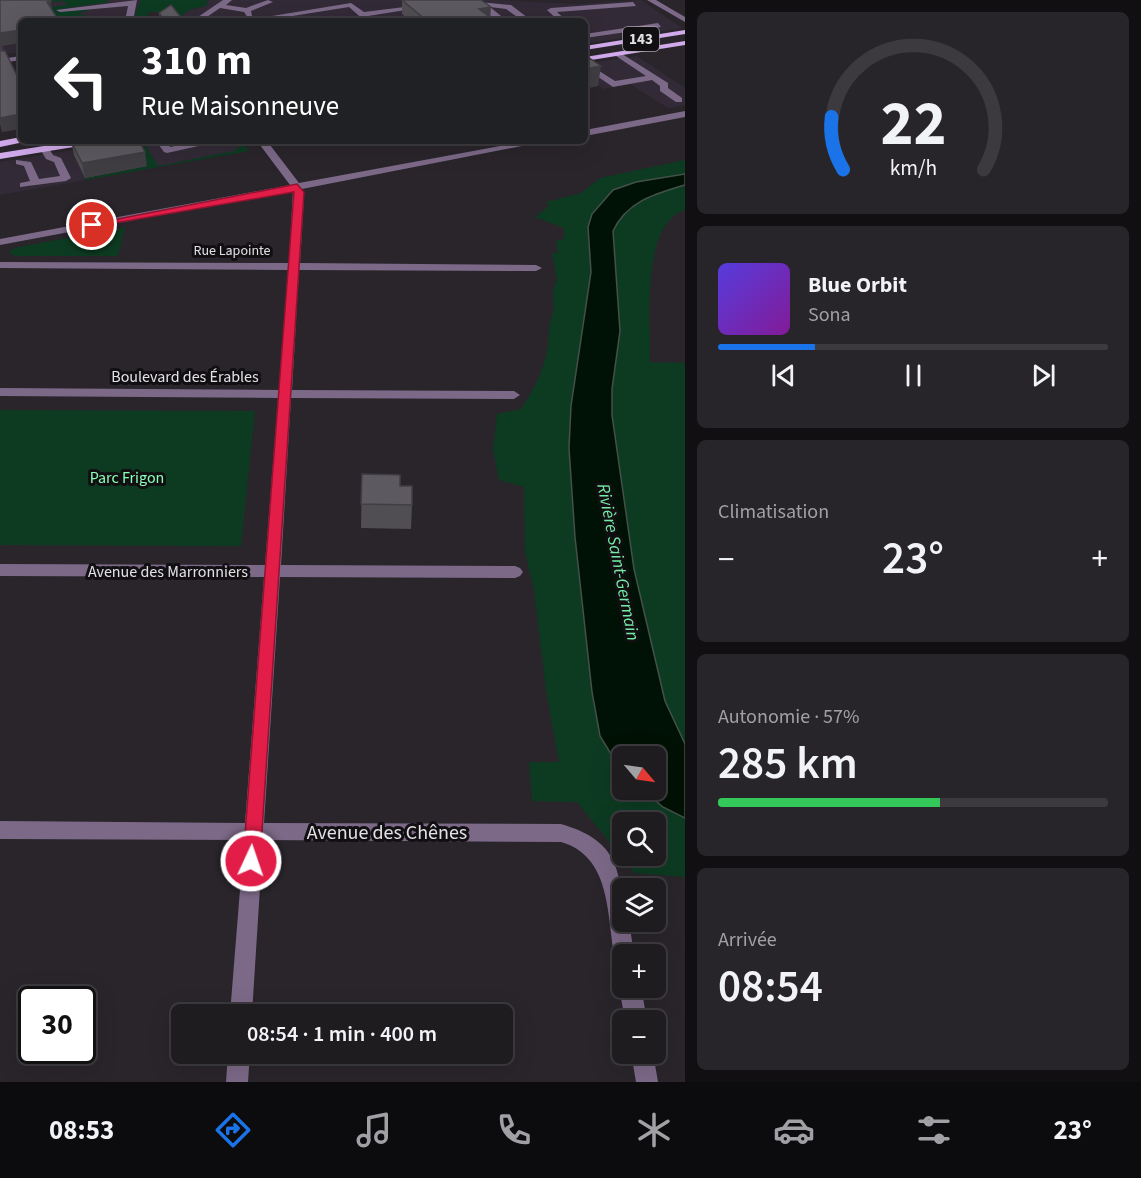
<!DOCTYPE html>
<html lang="fr">
<head>
<meta charset="utf-8">
<style>
  :root { --surface:#1f1c20; --page:#272529; --text:#f1f3f6; --muted:#a1a1a5; --line:#3c3a3e; --accent:#1a73e8 }
  body { margin:0; font-family:"Source Sans 3",sans-serif; background:var(--page); color:var(--text); height:100vh; display:flex; flex-direction:column; font-size:22px; white-space:nowrap }
  * { box-sizing:border-box; margin:0 }
  p { font-size:20px; color:var(--muted) }
  .icon { flex:none; width:33px; height:33px; fill:none; stroke:currentColor; stroke-width:2; stroke-linecap:round; stroke-linejoin:round }
  .map { position:relative; flex:1; overflow:hidden }
  .drawer { display:flex; flex-direction:column; gap:12px; padding:12px; background:#110f12; width:456px }
  .drawer>* { flex:none }
  .banner { position:absolute; left:18px; top:18px; width:570px; height:126px; border-radius:9px; box-shadow:0 6px 24px #0002,0 0 0 2px var(--line); background:#202124; color:#fff; overflow:hidden }
  .needle { width:39px; rotate:119deg }
  .controls { position:absolute; left:612px; top:746px; display:grid; gap:12px }
  .controls a { display:grid; place-items:center; width:54px; height:54px; border-radius:9px; background:var(--surface); box-shadow:0 6px 24px #0002,0 0 0 2px var(--line); font-size:30px }
  .speed { position:absolute; left:18px; top:986px; display:flex; gap:12px; font-size:30px; font-weight:700; text-align:center }
  .speed>* { display:grid; place-content:center; width:78px; height:78px; border-radius:50%; background:var(--surface); box-shadow:0 6px 24px #0002,0 0 0 2px var(--line); line-height:1 }
  .speed .limit { border:3px solid #111; border-radius:9px; background:#fff; color:#111 }
  .pin { position:absolute; display:grid; place-items:center; width:51px; height:51px; color:#fff; margin:-26px; border:3px solid #fff; border-radius:50%; box-shadow:0 2px 6px #0007 }
  .me { position:absolute; width:66px; margin:-33px; rotate:3deg; stroke-linejoin:round; filter:drop-shadow(0 0 4px #0008) }
  .turn { display:flex; align-items:center; gap:21px; height:126px; padding:0 24px; font-size:27px }
  .turn .icon { width:78px; height:78px; stroke-width:2.5 }
  .turn b { display:block; font-size:42px; line-height:51px }
  .big { font-size:45px; font-weight:600; line-height:1.1 }
  .drawer .widget { flex:1; display:flex; flex-direction:column; justify-content:center; gap:9px; min-width:0; padding:0 21px; border-radius:9px; background:var(--page) }
  .drawer .dial { align-items:center; gap:0 }
  .dial svg { height:156px; overflow:visible; fill:none; stroke:var(--line); stroke-width:7; stroke-linecap:round; text-anchor:middle }
  .dial text { fill:var(--text); stroke:none }
  .song { display:flex; align-items:center; gap:18px }
  .cover { width:72px; height:72px; border-radius:9px; background:linear-gradient(135deg,hsl(250 70% 55%),hsl(290 70% 35%)) }
  .played { height:6px; border-radius:3px; background:linear-gradient(90deg,var(--accent) 25%,var(--line) 25%) }
  .keys { display:flex; justify-content:space-around; direction:ltr }
  .heat { display:flex; justify-content:space-between; align-items:center; font-size:33px; direction:ltr }
  .charge { height:9px; border-radius:4px; background:linear-gradient(90deg,#34c759 57%,var(--line) 0) }
  .trip { position:absolute; left:171px; top:1004px; width:342px; height:60px; border-radius:9px; background:var(--surface); box-shadow:0 6px 24px #0002,0 0 0 2px var(--line); font-weight:600; line-height:60px; text-align:center }
  .tabs { display:flex; height:96px; justify-content:space-around; align-items:center; background:#0c0b0d; color:var(--muted) }
  .tabs .icon { width:42px; height:42px }
  .tabs .current { color:var(--accent) }
  .tabs b { font-size:27px; color:var(--text) }
  main { display:flex; flex:1; min-height:0 }
  .map>svg:first-child { display:block }
  .built { fill:#322b37 }
  .green { fill:#0d3b22; fill-rule:evenodd }
  .water { fill:#001205; stroke:#445048; stroke-width:1.5 }
  .lines { fill:none; stroke-linecap:round; stroke-linejoin:round }
  .minor { fill:#7c6988; fill-rule:evenodd }
  .major { fill:#d2abec; fill-rule:evenodd }
  .wall { fill:#504d53 }
  .shaded-wall { fill:#413e43 }
  .building { fill:#5d5960; stroke:#413e43; stroke-width:1.5 }
  .route { fill:#e11d48; stroke:#92132f; stroke-width:1.5 }
  .labels { text-anchor:middle; dominant-baseline:central; stroke-width:6; stroke-linejoin:round; paint-order:stroke }
  .far-street-label { font-size:14px; fill:#e4e1e6; stroke:#110f12 }
  .shield { fill:#110f12; stroke:#a5a2a6; stroke-width:1.5 }
  .shield-label { font-size:15px; font-weight:bold; fill:#e4e1e6 }
  .street-label { font-size:16px; fill:#e4e1e6; stroke:#110f12 }
  .park-label { font-size:16px; fill:#8affb8; stroke:#110f12 }
  .water-label { font-size:18px; font-style:italic; fill:#74eaa4; stroke:#110f12 }
  .near-street-label { font-size:20px; fill:#e4e1e6; stroke:#110f12 }
</style>
</head>
<body>
<main>
<div class="map">
<svg width="685" height="1082" viewBox="0 0 685 1082">
  <rect width="100%" height="100%" fill="#29252b"/>
  <path class="built" d="M0 0H141L136 11 135 21H21V52L0 55Z
    M209 0H493L581 4 641 0 682 28 585 44V21H181L179 18 189 10 204 7Z
    M637 56 685 88V105L668 108 630 84 603 89 585 75V64Z
    M126 141H241L249 151 0 195V162Z"/>
  <path class="green" d="M49 0H106L111 2 58 9 94 8 77 14 88 16 82 21H40L46 14 55 13 51 7 67 5 64 1 51 2Z
    M141 0H209L206 2 208 5 189 10 179 18C168 12 160 11 147 13L150 21H135L136 11Z
    M240 141 249 151 85 180V178L147 166 136 144 143 142 158 166 234 151 242 145Z
    M685 160V174L656 178 589 245 591 272 571 406 569 448 575 537 592 692 600 736 622 772V789H642L663 807 685 818V877L634 873 577 802 532 801 529 762H559L546 690 534 591 525 551 524 487 499 480 493 449 497 414 521 409C534 389 545 369 548 344 549 333 549 323 553 312 556 300 549 294 557 280L552 253H558L556 241 564 239V228L535 217 549 206 546 202 581 193 600 178ZM622 822H656V855H622Z
    M685 185V210C640 224 651 323 650 362L685 363V744L665 701 634 569 612 415 613 231C627 201 655 194 685 185Z
    M125 227 118 256H16L9 253 14 248Z
    M0 410 255 411 241 546 0 545Z"/>
  <path class="water" d="M685 174V185C655 194 627 201 613 231L620 331 612 389V415L634 569 665 701 685 744V818L663 807 642 789H656V756H622V772L600 736 592 692 575 537 569 448 571 406 591 272 588 227 592 214 613 190 636 182Z"/>
  <g class="lines">
    <path class="minor" d="M137 0 133 21H125L128 6 60 12 56 10Z
      M223 0H232L226 5 246 8 268 0 273 2 251 11 252 16 248 18 244 12 220 8 201 21H192Z
      M647 0H656L685 17V22Z
      M469 1 511 5 532 21H523L506 9 490 7 506 20 496 21 479 6 466 5Z
      M633 2 636 6 557 12 567 21H559L547 10 551 8Z
      M351 3 364 12 421 5 425 7 368 16 371 21H365L349 7 261 21H242Z
      M658 23 661 27 585 38V34Z
      M619 52 668 83V88L682 98V102H676L660 91V86L652 80 613 87 585 68V62L615 81 646 76 616 56 615 54Z
      M21 56V60L0 63V59Z
      M685 111V117L585 136V130Z
      M156 141H166L170 147 201 141H221L167 153 164 152Z
      M257 141H267L299 183 527 141H547L302 189 304 197 300 263 536 265 542 268 536 271 299 270 292 390 514 391 520 395 514 399 291 398 281 565 515 566 520 568 523 572 520 576 515 578 280 577 264 823 561 824C616 840 622 868 622 921H629L634 954H622V964L617 961 614 954C607 912 610 856 561 842L263 840 252 1014H230L244 840 0 839V821L245 823 264 577 0 576V564L265 565 278 398 0 396V388L279 390 288 270 0 268V262L289 263 293 190 0 245V239L290 185Z
      M45 146 48 147 53 155 61 158 71 178 66 181 20 187V183L30 181 24 166 16 164V160L31 162 39 179 60 176 54 162 46 159 40 149Z
      M622 979V987H641L647 1020H625L619 987Z
      M228 1053H250L248 1082H226Z
      M631 1053H653L658 1082H636Z"/>
    <path class="major" d="M685 30V34L585 50V46Z
      M685 41V45L585 61V57Z
      M21 137V141L24 142 0 147V141Z
      M75 141H97L92 144 0 159V153Z"/>
  </g>
  <path class="wall" d="M402 0 490 17 495 21H410L402 14Z
    M159 13 184 21H160Z
    M71 141 147 166 85 178 74 155Z
    M362 474 400 486 412 505 411 529 361 528Z"/>
  <path class="shaded-wall" d="M50 0 53 13 47 2Z
    M491 7 490 21 479 9Z
    M446 17 445 21H426V20Z
    M21 30V43L2 46 5 56 0 57V33Z
    M601 66 598 86 585 89V69Z
    M21 114V129L2 132 0 124V118Z
    M145 152 147 166 85 178 82 163Z"/>
  <path class="building" d="M0 0H50L51 1 47 2 59 21H21V30L0 33Z
    M402 0H481L491 7 479 9 495 21H451L446 17 426 20Z
    M171 5 184 21H165L159 13Z
    M0 51H5L19 80H21V114L0 118Z
    M585 55 601 66 585 69Z
    M71 141H139L145 152 82 163Z
    M362 474 400 475V486H412V505L361 504Z"/>
  <path class="route" d="M297 184 304 192 260 861 258 867 251 870 245 867 243 861 294 192 92 227 87 225Z"/>
  <g class="labels">
    <g class="far-street-label">
      <text x="232" y="251">Rue Lapointe</text>
    </g>
    <rect class="shield" x="623" y="27" width="36" height="24" rx="4.5"/>
    <g class="shield-label">
      <text x="641" y="39">143</text>
    </g>
    <g class="street-label">
      <text x="185" y="377">Boulevard des Érables</text>
      <text x="168" y="572">Avenue des Marronniers</text>
    </g>
    <g class="park-label">
      <text x="127" y="478">Parc Frigon</text>
    </g>
    <g class="water-label">
      <text transform="translate(618 562) rotate(79)">Rivière Saint-Germain</text>
    </g>
    <g class="near-street-label">
      <text x="387" y="833">Avenue des Chênes</text>
    </g>
  </g>
</svg>
<div class="controls">
<a><svg class="needle" viewBox="-14 -14 28 28"><path d="M0-13l5 13h-10z" fill="#e53935"/><path d="M0 13l5-13h-10z" fill="#a1a1a5"/></svg></a>
<a><svg class="icon" aria-label="search" viewBox="0 0 24 24"><circle cx="10" cy="10" r="6"/><path d="M15 15l6 6"/></svg></a>
<a><svg class="icon" aria-label="layers" viewBox="0 0 24 24"><path d="M12 4l9 5-9 5-9-5zM3 14l9 5 9-5"/></svg></a>
<a>+</a>
<a>−</a>
</div>
<div class="speed"><div class="limit">30</div></div>
<div class="pin" style="left:92px;top:225px;background:#d93025"><svg class="icon" aria-label="arrive" viewBox="0 0 24 24"><path d="M6 21V4h12l-3 4 3 4H6"/></svg></div>
<svg class="me" style="left:251px;top:861px" viewBox="-20 -20 40 40"><circle r="17" fill="#e11d48" stroke="#fff" stroke-width="3"/><path d="M0-11L8 9 0 5-8 9z" fill="#fff"/></svg>
<div class="trip">08:54 · 1 min · 400 m</div>
<div class="banner">
<div class="turn"><svg class="icon" aria-label="left" viewBox="0 0 24 24"><path d="M17 20v-9H6M10 6l-5 5 5 5"/></svg><div><b>310 m</b>Rue Maisonneuve</div></div>
</div>
</div>
<section class="drawer">
<div class="widget dial"><svg viewBox="0 0 100 80">
<path d="M14 69A42 42 0 1 1 86 69"/>
<path d="M14 69A42 42 0 0 1 8 42" stroke="#1a73e8"/>
<text x="50" y="56" font-size="32" font-weight="700">22</text>
<text x="50" y="72" font-size="11">km/h</text>
</svg></div>
<div class="widget">
<div class="song"><i class="cover"></i><div><b>Blue Orbit</b><p>Sona</p></div></div>
<div class="played"></div>
<div class="keys"><svg class="icon" aria-label="previous" viewBox="0 0 24 24"><path d="M18 5L8 12l10 7zM5 5v14"/></svg><svg class="icon" aria-label="pause" viewBox="0 0 24 24"><path d="M8 5v14M16 5v14"/></svg><svg class="icon" aria-label="next" viewBox="0 0 24 24"><path d="M6 5l10 7-10 7zM19 5v14"/></svg></div>
</div>
<div class="widget"><p>Climatisation</p>
<div class="heat"><a>−</a><b class="big">23°</b><a>+</a></div>
</div>
<div class="widget"><p>Autonomie · 57%</p><b class="big">285 km</b><div class="charge"></div></div>
<div class="widget"><p>Arrivée</p><b class="big">08:54</b></div>
</section>
</main>
<nav class="tabs">
<b>08:53</b>
<svg class="icon current" aria-label="directions" viewBox="0 0 24 24"><path d="M12 3l9 9-9 9-9-9zM9 14v-3h6M13 9l2 2-2 2"/></svg>
<svg class="icon" aria-label="music" viewBox="0 0 24 24"><path d="M9 18V5l10-2v13"/><circle cx="6" cy="18" r="3"/><circle cx="16" cy="16" r="3"/></svg>
<svg class="icon" aria-label="phone" viewBox="0 0 24 24"><path d="M5 4h4l2 5-3 2q2 4 5 5l2-3 5 2v4C11 20 4 13 5 4z"/></svg>
<svg class="icon" aria-label="climate" viewBox="0 0 24 24"><path d="M12 3v18M4 7l16 10M4 17L20 7"/></svg>
<svg class="icon" aria-label="car" viewBox="0 0 24 24"><path d="M5 17H2v-5l4-1 3-4h7l3 4 3 1v5h-3M9 17h6M6 11h13"/><circle cx="7" cy="17" r="2"/><circle cx="17" cy="17" r="2"/></svg>
<svg class="icon" aria-label="filters" viewBox="0 0 24 24"><path d="M4 7h16M4 17h16"/><circle cx="9" cy="7" r="2"/><circle cx="15" cy="17" r="2"/></svg>
<b>23°</b>
</nav>
</body>
</html>
